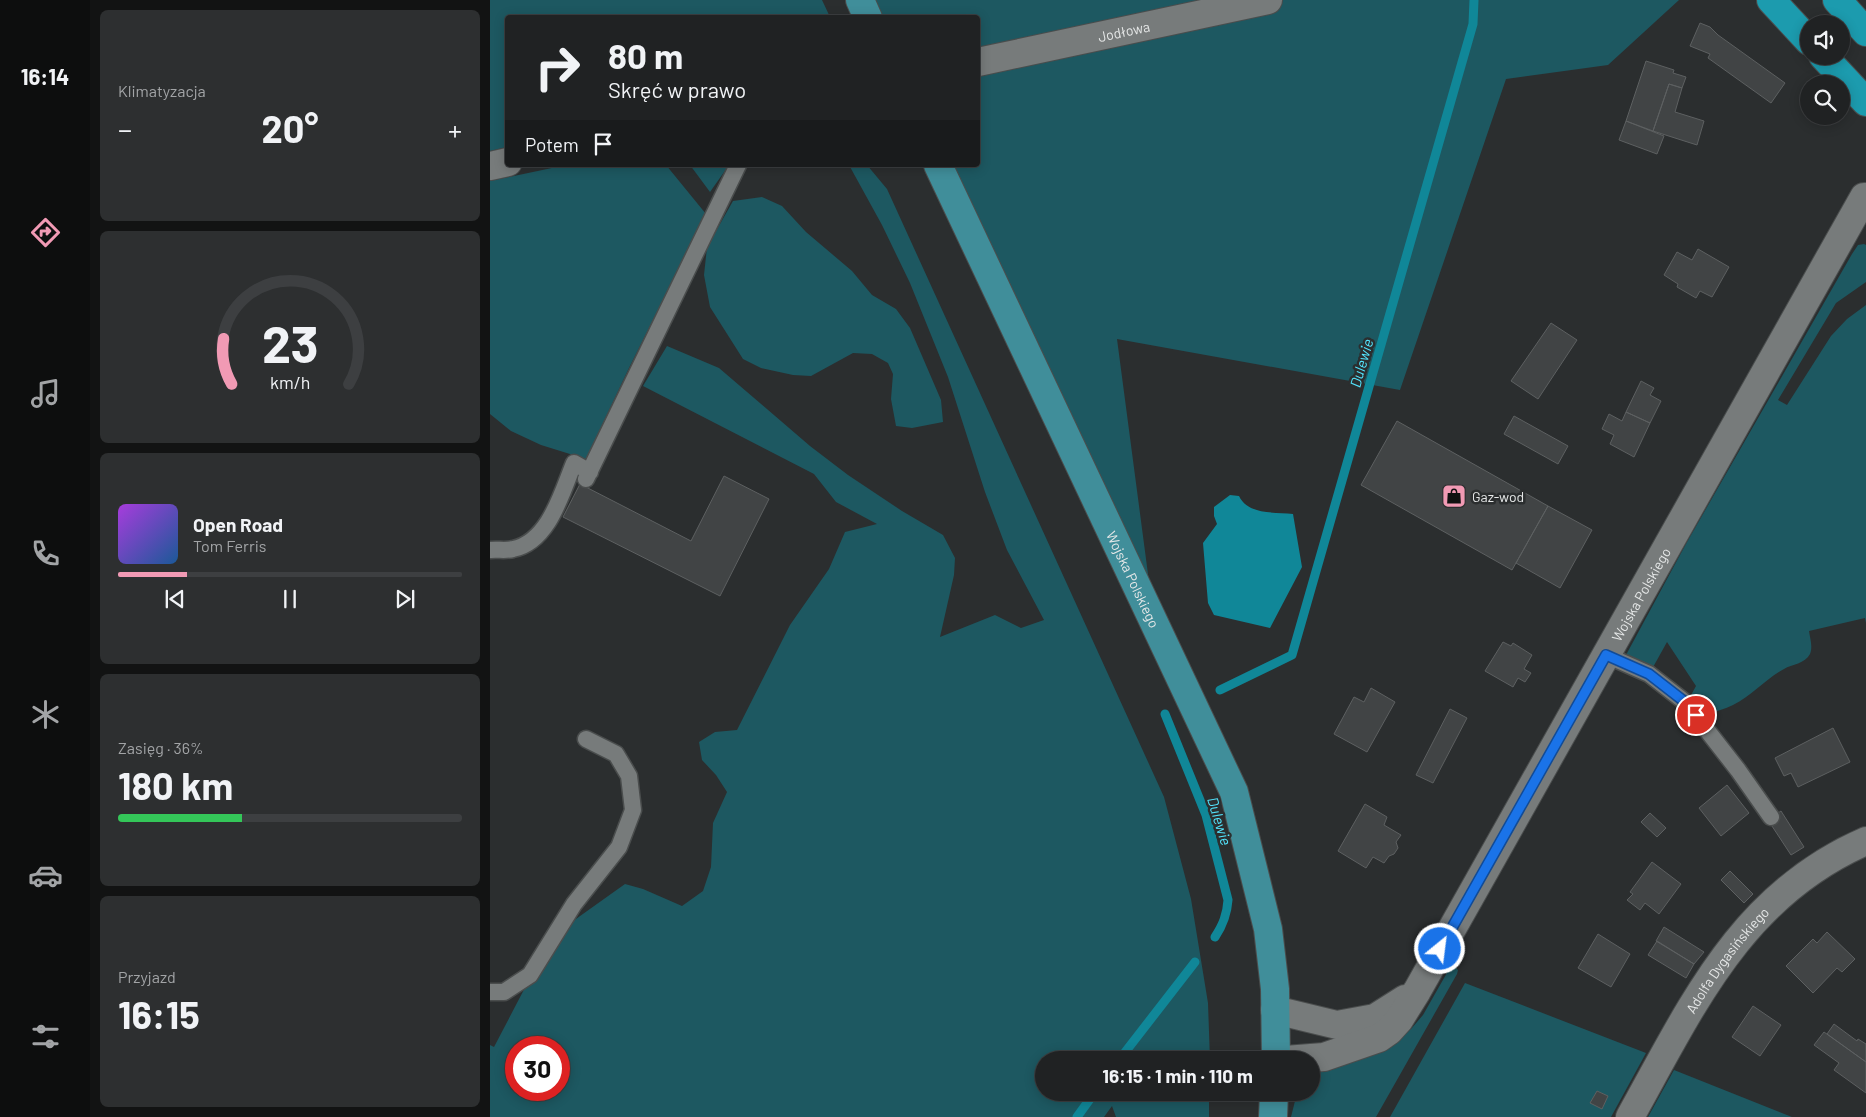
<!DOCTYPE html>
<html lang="pl">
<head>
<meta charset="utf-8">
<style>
  :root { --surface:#202223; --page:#2d2f30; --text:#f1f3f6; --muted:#a2a4a6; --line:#3d3f41; --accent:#f19ab4 }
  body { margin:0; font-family:Barlow,sans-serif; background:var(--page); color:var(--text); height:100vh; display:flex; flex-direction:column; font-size:19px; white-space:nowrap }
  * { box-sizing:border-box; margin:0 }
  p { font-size:16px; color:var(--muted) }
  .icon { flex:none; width:28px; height:28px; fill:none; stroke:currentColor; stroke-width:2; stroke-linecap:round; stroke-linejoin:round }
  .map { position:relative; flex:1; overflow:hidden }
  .side { display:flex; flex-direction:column; gap:10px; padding:10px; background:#121313; width:400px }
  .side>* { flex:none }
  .banner { position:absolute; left:15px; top:15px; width:475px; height:152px; border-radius:5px; box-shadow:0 2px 12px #0003,0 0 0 1px var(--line); background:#202223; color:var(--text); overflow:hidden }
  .tools { position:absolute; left:1310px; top:15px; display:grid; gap:10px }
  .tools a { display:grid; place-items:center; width:50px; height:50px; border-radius:50%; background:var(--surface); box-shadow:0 2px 12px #0003,0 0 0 1px var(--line); font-size:25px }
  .speed { position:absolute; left:15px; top:1036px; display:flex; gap:10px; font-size:25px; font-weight:700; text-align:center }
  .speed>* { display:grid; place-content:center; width:65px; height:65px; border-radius:50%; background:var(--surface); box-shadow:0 2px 12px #0003,0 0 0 1px var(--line); line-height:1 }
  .speed .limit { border:8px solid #d22; background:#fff; color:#111 }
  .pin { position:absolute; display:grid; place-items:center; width:42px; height:42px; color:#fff; margin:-21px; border:2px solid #fff; border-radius:50%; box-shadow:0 1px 5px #0007 }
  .me { position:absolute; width:55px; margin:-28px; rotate:29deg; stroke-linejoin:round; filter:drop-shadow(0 0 4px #0008) }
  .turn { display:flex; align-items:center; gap:18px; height:105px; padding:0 20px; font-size:22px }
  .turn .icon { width:65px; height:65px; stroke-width:2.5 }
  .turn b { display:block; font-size:35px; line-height:42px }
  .then { display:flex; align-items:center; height:48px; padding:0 20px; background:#0003; gap:10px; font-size:19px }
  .big { font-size:38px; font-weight:700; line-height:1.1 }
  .side .card { flex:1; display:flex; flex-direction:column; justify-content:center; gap:8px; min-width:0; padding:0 18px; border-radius:8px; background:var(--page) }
  .side .dial { align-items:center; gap:0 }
  .dial svg { height:130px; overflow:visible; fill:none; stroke:var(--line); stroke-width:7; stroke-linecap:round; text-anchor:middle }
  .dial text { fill:var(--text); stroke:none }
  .song { display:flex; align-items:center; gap:15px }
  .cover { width:60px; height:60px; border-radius:8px; background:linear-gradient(135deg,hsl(280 70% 55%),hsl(210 70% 35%)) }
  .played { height:5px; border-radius:2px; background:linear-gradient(90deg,var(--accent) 20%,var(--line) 20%) }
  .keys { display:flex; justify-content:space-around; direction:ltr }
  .heat { display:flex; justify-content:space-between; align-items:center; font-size:28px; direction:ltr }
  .charge { height:8px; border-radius:4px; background:linear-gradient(90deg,#34c759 36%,var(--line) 0) }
  .trip { position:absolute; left:545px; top:1051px; width:285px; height:50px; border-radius:25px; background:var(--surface); box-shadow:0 2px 12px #0003,0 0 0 1px var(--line); font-weight:700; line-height:50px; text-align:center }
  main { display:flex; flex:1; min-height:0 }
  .dock { display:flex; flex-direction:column; width:90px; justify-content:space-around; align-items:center; background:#0d0e0e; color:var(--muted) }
  .dock .icon { width:35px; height:35px }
  .dock .current { color:var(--accent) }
  .dock b { font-size:22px; color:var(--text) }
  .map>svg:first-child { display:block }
  .green { fill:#1d5861; fill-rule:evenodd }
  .water { fill:#108798 }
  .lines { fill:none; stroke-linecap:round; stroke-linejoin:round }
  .stream { stroke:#108798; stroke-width:9 }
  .building { fill:#414445; stroke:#5d6061 }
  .service-casing { stroke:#4a4d4d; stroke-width:19 }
  .minor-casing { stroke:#4a4d4d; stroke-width:30 }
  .primary-casing { stroke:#4a4d4d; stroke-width:30 }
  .motorway-casing { stroke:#4a4d4d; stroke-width:30 }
  .service { stroke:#777b7b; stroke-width:16 }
  .minor { stroke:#777b7b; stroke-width:28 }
  .primary { stroke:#408e9a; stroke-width:28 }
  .motorway { stroke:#1c9bae; stroke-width:28 }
  .route-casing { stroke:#114b97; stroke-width:12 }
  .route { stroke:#1a73e8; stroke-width:9 }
  .labels { text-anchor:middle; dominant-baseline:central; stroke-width:5; stroke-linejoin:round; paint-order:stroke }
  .street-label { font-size:14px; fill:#e6e8e8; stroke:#2b2e2f }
  .poi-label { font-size:14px; fill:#e6e8e8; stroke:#2b2e2f; text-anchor:start }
  .water-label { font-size:15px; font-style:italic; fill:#53e5fe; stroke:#2b2e2f }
</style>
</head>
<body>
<main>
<nav class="dock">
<b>16:14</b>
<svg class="icon current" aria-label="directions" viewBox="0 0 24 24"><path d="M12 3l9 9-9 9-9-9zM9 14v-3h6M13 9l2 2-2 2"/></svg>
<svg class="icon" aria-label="music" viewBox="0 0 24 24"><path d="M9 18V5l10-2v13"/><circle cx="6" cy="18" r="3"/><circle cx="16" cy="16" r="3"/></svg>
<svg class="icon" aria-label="phone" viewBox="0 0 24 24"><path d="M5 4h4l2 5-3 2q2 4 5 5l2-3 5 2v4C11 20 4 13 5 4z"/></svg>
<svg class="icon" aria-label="climate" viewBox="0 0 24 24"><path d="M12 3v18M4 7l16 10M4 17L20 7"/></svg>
<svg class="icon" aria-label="car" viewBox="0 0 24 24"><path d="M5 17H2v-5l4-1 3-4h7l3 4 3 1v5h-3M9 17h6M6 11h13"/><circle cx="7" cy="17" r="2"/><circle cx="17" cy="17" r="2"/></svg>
<svg class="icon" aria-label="filters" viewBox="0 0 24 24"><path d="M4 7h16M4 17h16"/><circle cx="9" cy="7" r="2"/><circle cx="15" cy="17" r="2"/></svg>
</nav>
<section class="side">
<div class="card"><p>Klimatyzacja</p>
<div class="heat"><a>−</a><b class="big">20°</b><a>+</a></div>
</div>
<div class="card dial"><svg viewBox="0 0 100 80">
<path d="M14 69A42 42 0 1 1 86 69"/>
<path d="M14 69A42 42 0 0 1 9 41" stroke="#f19ab4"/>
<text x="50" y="56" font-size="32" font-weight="700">23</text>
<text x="50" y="72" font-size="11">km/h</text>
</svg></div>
<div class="card">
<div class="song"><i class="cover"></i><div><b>Open Road</b><p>Tom Ferris</p></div></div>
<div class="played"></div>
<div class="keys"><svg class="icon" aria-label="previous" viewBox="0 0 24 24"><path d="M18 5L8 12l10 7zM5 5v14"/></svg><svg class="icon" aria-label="pause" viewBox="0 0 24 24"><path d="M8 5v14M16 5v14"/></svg><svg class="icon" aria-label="next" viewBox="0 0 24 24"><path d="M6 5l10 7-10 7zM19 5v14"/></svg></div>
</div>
<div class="card"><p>Zasięg · 36%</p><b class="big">180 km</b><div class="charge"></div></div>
<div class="card"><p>Przyjazd</p><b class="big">16:15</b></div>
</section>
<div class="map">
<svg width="1376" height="1117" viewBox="0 0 1376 1117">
  <rect width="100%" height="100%" fill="#2b2e2f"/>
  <path class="green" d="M0 0H332L340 17 18 18 17 147 0 151Z
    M377 0H1189L1118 65 1016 79 910 390 627 339 663 612 453 165H488V18L384 17Z
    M76 165H176L216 214 139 368 96 459 51 445 21 431 0 414V181Z
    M200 165H239L220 192Z
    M359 165H377L397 189 674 797 701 899 718 1003 720 1060H554V1092L719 1093V1117H626L622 1106 614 1117H0V1045L4 1047 62 936 135 884 153 889 192 906 213 891 221 867 223 823 237 792 226 775 212 760 209 742 225 732 247 730 300 625 339 569 355 532 387 524 346 502 324 474 153 386 177 346 229 368 320 446 358 475 412 511 453 535 465 558 464 575 450 637 505 615 531 628 554 620 517 550 495 492 458 377 420 283 392 225ZM26 1048H69V1090H26Z
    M272 197 292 206 316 232 362 271 382 295 406 309 420 328 451 400 453 422 422 428 406 426 401 399 403 374 398 363 382 354 363 353 321 376 303 375 271 368 253 359 220 307 214 275 217 247 243 201Z
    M1374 244 1376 245V282L1346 303 1288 400 1297 405 1341 336 1357 319 1376 305V623L1375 618 1319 631C1320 638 1323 647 1320 654 1315 664 1302 664 1294 669 1275 679 1262 696 1243 705 1235 709 1226 711 1217 714L1207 708 1200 697 1206 686 1177 642 1162 669 1136 655 1197 542 1362 254 1368 245Z
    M962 964 968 970 967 974 886 1117H801L807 1093 821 1092V1074L830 1068 905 1041 921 1029 933 1015Z
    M975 983 1156 1053 1121 1117H900Z
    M1184 1070 1302 1117H1158Z"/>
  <path class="water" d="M740 495 749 496C758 515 784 512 803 514L812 567 780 628 724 615 718 603 713 543 727 524 724 516V507Z"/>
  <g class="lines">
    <path class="stream" d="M730 690 802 655 983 24 984 0
      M675 714 716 815 738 900C737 915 733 925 725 937
      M629 1060 705 962
      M587 1117 605 1092"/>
  </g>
  <path class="building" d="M1210 23 1220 27 1228 35 1295 83 1281 103 1218 58 1220 54 1200 46Z
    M1156 61 1184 70 1183 73 1196 77 1192 88 1179 84 1163 131 1136 121Z
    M1179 84 1192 88 1185 112 1214 121 1207 145 1163 131Z
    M1136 121 1174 136 1167 154 1129 140Z
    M1208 249 1239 267 1222 297 1210 291 1206 298 1187 287 1188 284 1174 275 1187 252 1202 260Z
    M1061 323 1087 340 1048 399 1021 381Z
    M1151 381 1164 388 1160 395 1171 401 1160 423 1136 412Z
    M1136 412 1160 423 1144 457 1120 444 1124 435 1112 429 1119 414 1132 421Z
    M1024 416 1078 446 1068 464 1014 434Z
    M907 421 1058 506 1022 570 871 485Z
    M234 476 279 499 230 596 73 517 90 484 201 541Z
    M1058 506 1102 530 1070 588 1026 563Z
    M1013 642 1021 646 1023 643 1042 655 1034 669 1041 673 1035 682 1028 678 1023 687 995 671Z
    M881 688 905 702 877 752 844 734 864 697 874 702Z
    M960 709 977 718 943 783 926 775Z
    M1343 728 1360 762 1308 787 1301 773 1294 776 1285 758Z
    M1237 785 1259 813 1231 836 1209 808Z
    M875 804 897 817 894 825 911 835 906 842 908 848 904 854 899 856 894 863 883 857 876 868 848 851Z
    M1291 811 1314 847 1301 855 1278 820Z
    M1160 813 1176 828 1167 837 1151 822Z
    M1162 862 1191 884 1169 914 1155 903 1150 910 1137 900 1143 894 1140 892Z
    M1240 871 1263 894 1254 903 1231 880Z
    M1174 927 1214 952 1204 964 1166 941Z
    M1337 932 1365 959 1352 972 1347 968 1323 993 1296 966 1323 939 1327 943Z
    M1108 934 1140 954 1121 987 1088 968Z
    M1167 941 1204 964 1196 978 1158 955Z
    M1263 1006 1291 1025 1270 1056 1242 1037Z
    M1344 1024 1367 1041 1368 1039 1376 1044V1062L1337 1034Z
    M1334 1032 1376 1062V1093L1344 1070 1349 1063 1324 1045Z
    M1107 1091 1118 1096 1112 1109 1100 1103Z"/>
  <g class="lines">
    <g class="service-casing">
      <path id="service" d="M96 479 248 165
        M0 550C7 549 16 551 23 549 59 542 72 492 84 463L100 472
        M1116 655 1159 674 1195 702 1248 770 1281 817
        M0 992H14L40 975 84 904 129 847 143 810 139 776 126 754 96 739"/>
    </g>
    <g class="minor-casing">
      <g id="minor">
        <path id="s1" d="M488 62 778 0"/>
        <path d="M0 166 18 162"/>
        <path d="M785 1010 847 1025 885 1018 915 999"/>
        <path id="s2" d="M795 1060 834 1057 889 1038 899 1031 909 1020 927 991 1374 197"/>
        <path id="s3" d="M1140 1117C1202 1006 1251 895 1376 841"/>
      </g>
    </g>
    <g class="primary-casing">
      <g id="primary">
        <path d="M370 0 378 18"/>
        <path id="s4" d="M448 165 744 792 778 929 785 989 786 1060"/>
        <path d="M783 1117 784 1092"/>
      </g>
    </g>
    <g class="motorway-casing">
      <path id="motorway" d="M1281 0 1319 41
        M1347 0 1376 32
        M1333 56 1376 102"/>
    </g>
    <use href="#service" class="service"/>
    <use href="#minor" class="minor"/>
    <use href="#primary" class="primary"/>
    <use href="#motorway" class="motorway"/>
  </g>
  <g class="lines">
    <g class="route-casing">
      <path id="route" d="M950 949 1116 655 1159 674 1195 702 1206 715"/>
    </g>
    <use href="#route" class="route"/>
  </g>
  <defs>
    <g id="shop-square" transform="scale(1.25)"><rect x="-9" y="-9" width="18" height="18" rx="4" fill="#f19ab4" stroke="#2b2e2f"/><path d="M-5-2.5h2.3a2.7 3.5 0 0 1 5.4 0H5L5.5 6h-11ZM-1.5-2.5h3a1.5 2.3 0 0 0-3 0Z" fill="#111"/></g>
  </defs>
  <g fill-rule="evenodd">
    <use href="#shop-square" x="964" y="496"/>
  </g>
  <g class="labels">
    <g class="street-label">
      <text stroke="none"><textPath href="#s1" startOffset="149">Jodłowa</textPath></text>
      <text stroke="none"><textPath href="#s4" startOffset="458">Wojska Polskiego</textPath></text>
      <text stroke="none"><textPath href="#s2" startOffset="614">Wojska Polskiego</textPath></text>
      <text stroke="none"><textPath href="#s3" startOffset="185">Adolfa Dygasińskiego</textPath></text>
    </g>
    <g class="poi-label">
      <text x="982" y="496">Gaz-wod</text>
    </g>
    <g class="water-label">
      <text transform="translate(871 363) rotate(-74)">Dulewie</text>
      <text transform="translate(730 821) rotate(73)">Dulewie</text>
    </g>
  </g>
</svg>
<div class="tools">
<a><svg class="icon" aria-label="sound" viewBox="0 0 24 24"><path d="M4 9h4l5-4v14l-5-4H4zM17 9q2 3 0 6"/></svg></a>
<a><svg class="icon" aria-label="search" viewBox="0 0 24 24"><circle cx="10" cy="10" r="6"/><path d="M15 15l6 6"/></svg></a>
</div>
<div class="speed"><div class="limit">30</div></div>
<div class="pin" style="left:1206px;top:715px;background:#d93025"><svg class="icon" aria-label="arrive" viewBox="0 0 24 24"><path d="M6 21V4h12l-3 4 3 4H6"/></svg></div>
<svg class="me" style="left:950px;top:949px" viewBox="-20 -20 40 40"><circle r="17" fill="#1a73e8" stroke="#fff" stroke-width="3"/><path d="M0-11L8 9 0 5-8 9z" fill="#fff"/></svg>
<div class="trip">16:15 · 1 min · 110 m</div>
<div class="banner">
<div class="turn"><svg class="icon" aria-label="right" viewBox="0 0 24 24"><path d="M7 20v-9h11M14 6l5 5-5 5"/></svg><div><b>80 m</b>Skręć w prawo</div></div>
<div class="then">Potem<svg class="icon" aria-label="arrive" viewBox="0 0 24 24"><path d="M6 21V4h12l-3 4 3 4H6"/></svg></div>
</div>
</div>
</main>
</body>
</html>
